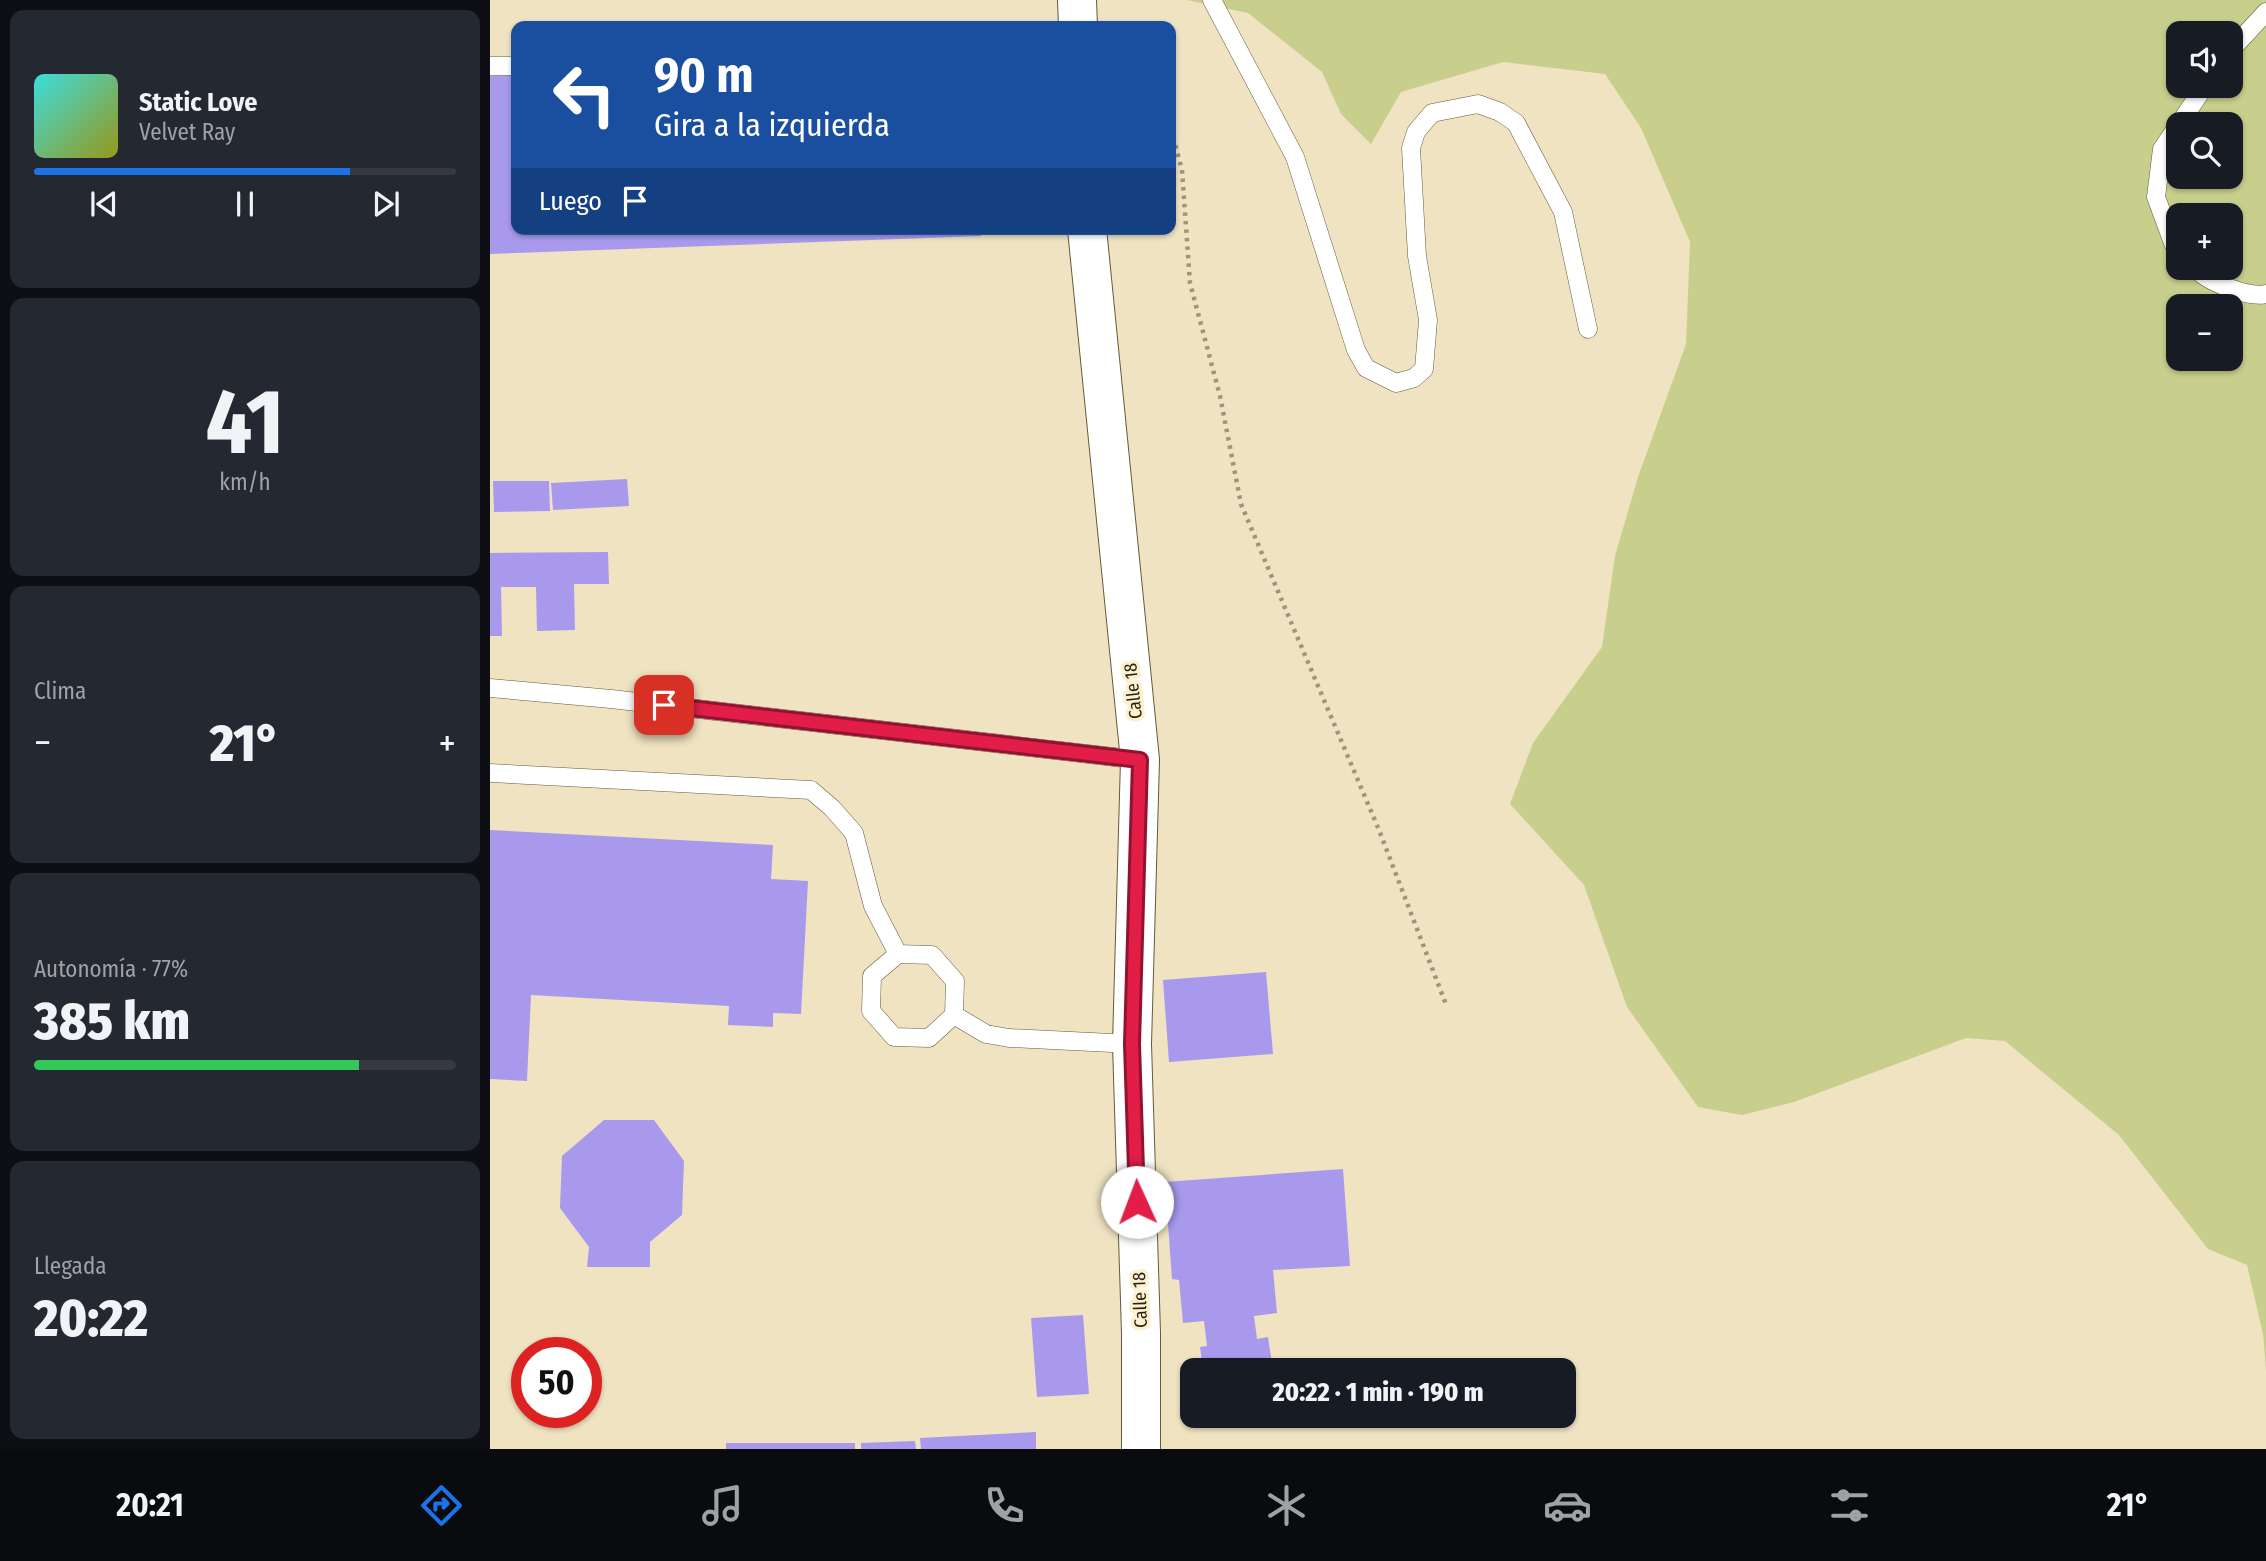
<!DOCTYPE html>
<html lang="es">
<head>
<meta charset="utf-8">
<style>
  :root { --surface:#171b24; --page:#242831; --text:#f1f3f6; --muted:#9ea1a6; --line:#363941; --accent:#1a73e8 }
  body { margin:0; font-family:"Fira Sans Condensed",sans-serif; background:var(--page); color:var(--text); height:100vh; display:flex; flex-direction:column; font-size:26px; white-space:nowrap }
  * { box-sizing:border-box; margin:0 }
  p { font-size:23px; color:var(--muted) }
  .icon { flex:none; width:38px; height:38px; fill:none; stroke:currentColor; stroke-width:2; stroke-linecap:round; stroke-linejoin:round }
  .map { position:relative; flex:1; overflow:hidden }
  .drawer { display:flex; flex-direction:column; gap:10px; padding:10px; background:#0d0f14; width:490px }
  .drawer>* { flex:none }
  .top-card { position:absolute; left:21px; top:21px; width:665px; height:214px; border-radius:14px; box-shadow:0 2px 5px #0004; background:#1a4fa0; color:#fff; overflow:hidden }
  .buttons { position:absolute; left:1676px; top:21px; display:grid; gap:14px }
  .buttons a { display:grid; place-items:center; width:77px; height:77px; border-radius:14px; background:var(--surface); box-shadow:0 2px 5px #0004; font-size:35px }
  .speed { position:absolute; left:21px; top:1337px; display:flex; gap:14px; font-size:35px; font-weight:700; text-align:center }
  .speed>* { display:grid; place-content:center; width:91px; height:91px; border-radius:50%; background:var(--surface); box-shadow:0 2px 5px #0004; line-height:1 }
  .speed .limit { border:10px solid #d22; background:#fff; color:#111 }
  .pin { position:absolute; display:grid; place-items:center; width:60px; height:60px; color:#fff; margin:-30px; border-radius:14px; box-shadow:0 4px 10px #0006 }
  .me { position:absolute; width:77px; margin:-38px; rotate:358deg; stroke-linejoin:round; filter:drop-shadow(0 0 5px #0008) }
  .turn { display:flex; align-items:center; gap:24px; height:147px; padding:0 28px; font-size:32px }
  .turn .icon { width:91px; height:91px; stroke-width:2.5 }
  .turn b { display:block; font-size:49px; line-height:60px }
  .then { display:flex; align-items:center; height:66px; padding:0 28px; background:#0003; gap:14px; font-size:26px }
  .big { font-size:52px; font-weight:800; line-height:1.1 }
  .drawer .card { flex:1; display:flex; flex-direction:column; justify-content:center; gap:10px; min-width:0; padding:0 24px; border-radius:14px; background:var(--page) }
  .drawer .dial { align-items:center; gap:0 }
  .dial b { font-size:91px; line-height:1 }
  .song { display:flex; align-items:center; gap:21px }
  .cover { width:84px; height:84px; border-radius:10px; background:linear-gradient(135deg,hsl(180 70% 55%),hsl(60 70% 35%)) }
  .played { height:7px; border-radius:4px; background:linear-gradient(90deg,var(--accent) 75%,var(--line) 75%) }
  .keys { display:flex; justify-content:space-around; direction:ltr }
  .heat { display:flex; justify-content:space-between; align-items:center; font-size:38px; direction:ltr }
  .charge { height:10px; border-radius:5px; background:linear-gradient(90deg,#34c759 77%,var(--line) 0) }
  .trip { position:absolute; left:690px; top:1358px; width:396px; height:70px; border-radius:14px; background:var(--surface); box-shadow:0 2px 5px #0004; font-weight:800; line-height:70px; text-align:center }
  .tabs { display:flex; height:112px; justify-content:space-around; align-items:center; background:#090b0e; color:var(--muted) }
  .tabs .icon { width:49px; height:49px }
  .tabs .current { color:var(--accent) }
  .tabs b { font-size:32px; color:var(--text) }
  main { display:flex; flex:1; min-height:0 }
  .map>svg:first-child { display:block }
  .green { fill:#c8cf8c; fill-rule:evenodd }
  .building { fill:#a899ed }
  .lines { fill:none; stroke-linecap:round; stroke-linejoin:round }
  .lane-casing { stroke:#645a3c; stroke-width:19 }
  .secondary-casing { stroke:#645a3c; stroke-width:40 }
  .path { stroke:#9e957c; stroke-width:4.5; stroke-dasharray:3.5 5; stroke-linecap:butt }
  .lane { stroke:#fff; stroke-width:18 }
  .secondary { stroke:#fff; stroke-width:38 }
  .route-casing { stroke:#92132f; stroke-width:18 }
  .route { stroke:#e11d48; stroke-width:12 }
  .labels { text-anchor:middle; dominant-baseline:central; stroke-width:7; stroke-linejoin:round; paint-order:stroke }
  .street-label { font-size:18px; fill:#252114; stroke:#fcf0ce }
</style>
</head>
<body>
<main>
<section class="drawer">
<div class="card">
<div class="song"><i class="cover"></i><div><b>Static Love</b><p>Velvet Ray</p></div></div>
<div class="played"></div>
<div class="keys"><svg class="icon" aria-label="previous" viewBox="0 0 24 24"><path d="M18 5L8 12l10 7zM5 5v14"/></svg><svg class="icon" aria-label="pause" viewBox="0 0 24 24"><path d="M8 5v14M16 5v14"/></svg><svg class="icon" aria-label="next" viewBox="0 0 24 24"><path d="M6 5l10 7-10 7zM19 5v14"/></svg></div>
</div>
<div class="card dial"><b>41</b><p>km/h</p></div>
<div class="card"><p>Clima</p>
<div class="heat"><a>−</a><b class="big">21°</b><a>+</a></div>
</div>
<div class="card"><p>Autonomía · 77%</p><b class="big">385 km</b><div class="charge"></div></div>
<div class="card"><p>Llegada</p><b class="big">20:22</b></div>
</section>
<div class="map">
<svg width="1776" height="1449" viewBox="0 0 1776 1449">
  <rect width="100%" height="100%" fill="#efe3c2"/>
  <path class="green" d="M697 0H1776V1370L1773 1334 1757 1265 1718 1249 1629 1135 1515 1041 1476 1038 1304 1102 1252 1115 1208 1107 1137 1007 1094 885 1020 804 1043 743 1112 647 1125 556 1148 477 1196 344 1200 242 1151 128 1115 74 1013 62 911 92 881 144 851 114 832 72 758 13ZM1689 33H1741V86H1689ZM1689 124H1741V177H1689ZM1689 215H1741V268H1689ZM1689 306H1741V359H1689Z"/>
  <path class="building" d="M26 75V229H490L491 236 0 254V76Z
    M137 479 139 506 63 510 61 483Z
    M3 481H59L60 511 4 512Z
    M118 552 119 584H84L85 630 47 631 46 587H11L12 636H0V553Z
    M0 830 283 845 281 879 318 881 311 1014 283 1013V1027L238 1025 239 1006 41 995 37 1081 0 1079Z
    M776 972 783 1054 679 1062 673 980Z
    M114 1120H164L194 1161 192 1215 160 1242V1267H97L99 1247 70 1208 72 1156Z
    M853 1169 860 1266 783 1270 787 1313 764 1316 767 1339 778 1337 783 1370H713L710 1347 717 1346 714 1321 693 1323 689 1280 682 1279 675 1182Z
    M593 1315 599 1394 547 1397 541 1318Z
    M546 1432V1449H431L430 1438Z
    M425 1441 426 1449H371V1443Z
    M236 1443H365V1449H236Z"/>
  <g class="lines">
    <g class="lane-casing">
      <path id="lane" d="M722 0 805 157 866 350 876 368 906 383 924 378 934 369 938 320 927 256 921 148 926 132 942 113 988 104 1010 112 1026 123 1073 212 1098 329
        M1741 50 1776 12
        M0 66H26
        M1689 124 1672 149 1666 197 1683 243 1689 250
        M1689 124 1715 86
        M1705 268C1717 282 1758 298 1776 294
        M0 688 121 699 650 760
        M0 773 321 790 342 808 364 833 383 906 408 954
        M408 954 442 955 465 981 464 1015 439 1038 404 1037 381 1011 382 976Z
        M464 1015 496 1034 519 1038 642 1044"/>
    </g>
    <g class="secondary-casing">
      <path id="secondary" d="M587 0 588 26
        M597 229 650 760 642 1044 651 1333V1449"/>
    </g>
    <path class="path" d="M681 129 692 170 700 283 730 396 751 504 889 830 957 1007"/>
    <use href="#lane" class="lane"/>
    <use href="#secondary" class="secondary"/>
  </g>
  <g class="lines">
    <g class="route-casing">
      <path id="route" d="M174 705 650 760 642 1044 647 1202"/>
    </g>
    <use href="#route" class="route"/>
  </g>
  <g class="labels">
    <g class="street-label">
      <text transform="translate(643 691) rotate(-96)">Calle 18</text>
      <text transform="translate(650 1300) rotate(-92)">Calle 18</text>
    </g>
  </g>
</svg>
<div class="buttons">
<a><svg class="icon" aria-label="sound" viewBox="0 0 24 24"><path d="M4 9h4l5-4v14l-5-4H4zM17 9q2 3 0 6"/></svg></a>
<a><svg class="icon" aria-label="search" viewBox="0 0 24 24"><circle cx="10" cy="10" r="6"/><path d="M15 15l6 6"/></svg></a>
<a>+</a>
<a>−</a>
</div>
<div class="speed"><div class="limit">50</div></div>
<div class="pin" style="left:174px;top:705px;background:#d93025"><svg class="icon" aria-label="arrive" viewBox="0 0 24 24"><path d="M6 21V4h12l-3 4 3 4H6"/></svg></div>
<svg class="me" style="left:647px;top:1202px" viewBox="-20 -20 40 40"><circle r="19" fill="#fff"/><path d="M0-13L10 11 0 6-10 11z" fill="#e11d48"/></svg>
<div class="trip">20:22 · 1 min · 190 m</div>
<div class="top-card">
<div class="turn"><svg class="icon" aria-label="left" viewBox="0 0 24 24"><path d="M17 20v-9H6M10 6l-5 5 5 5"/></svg><div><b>90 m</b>Gira a la izquierda</div></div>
<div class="then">Luego<svg class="icon" aria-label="arrive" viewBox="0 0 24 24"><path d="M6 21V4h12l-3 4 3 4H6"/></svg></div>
</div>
</div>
</main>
<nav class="tabs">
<b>20:21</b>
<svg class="icon current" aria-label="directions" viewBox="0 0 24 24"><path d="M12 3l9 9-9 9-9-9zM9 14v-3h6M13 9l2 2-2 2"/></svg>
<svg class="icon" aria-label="music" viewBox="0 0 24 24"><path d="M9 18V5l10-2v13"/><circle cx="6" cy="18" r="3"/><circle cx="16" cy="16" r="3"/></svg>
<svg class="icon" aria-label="phone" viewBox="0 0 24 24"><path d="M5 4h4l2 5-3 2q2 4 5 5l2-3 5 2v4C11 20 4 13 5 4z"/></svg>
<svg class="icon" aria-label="climate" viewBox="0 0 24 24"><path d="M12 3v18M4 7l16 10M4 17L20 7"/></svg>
<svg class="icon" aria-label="car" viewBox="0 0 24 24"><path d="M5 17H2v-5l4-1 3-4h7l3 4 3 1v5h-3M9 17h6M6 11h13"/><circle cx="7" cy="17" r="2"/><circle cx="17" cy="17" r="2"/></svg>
<svg class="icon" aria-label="filters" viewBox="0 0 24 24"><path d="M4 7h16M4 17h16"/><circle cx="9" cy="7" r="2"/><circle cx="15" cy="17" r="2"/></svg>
<b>21°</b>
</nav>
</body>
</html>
